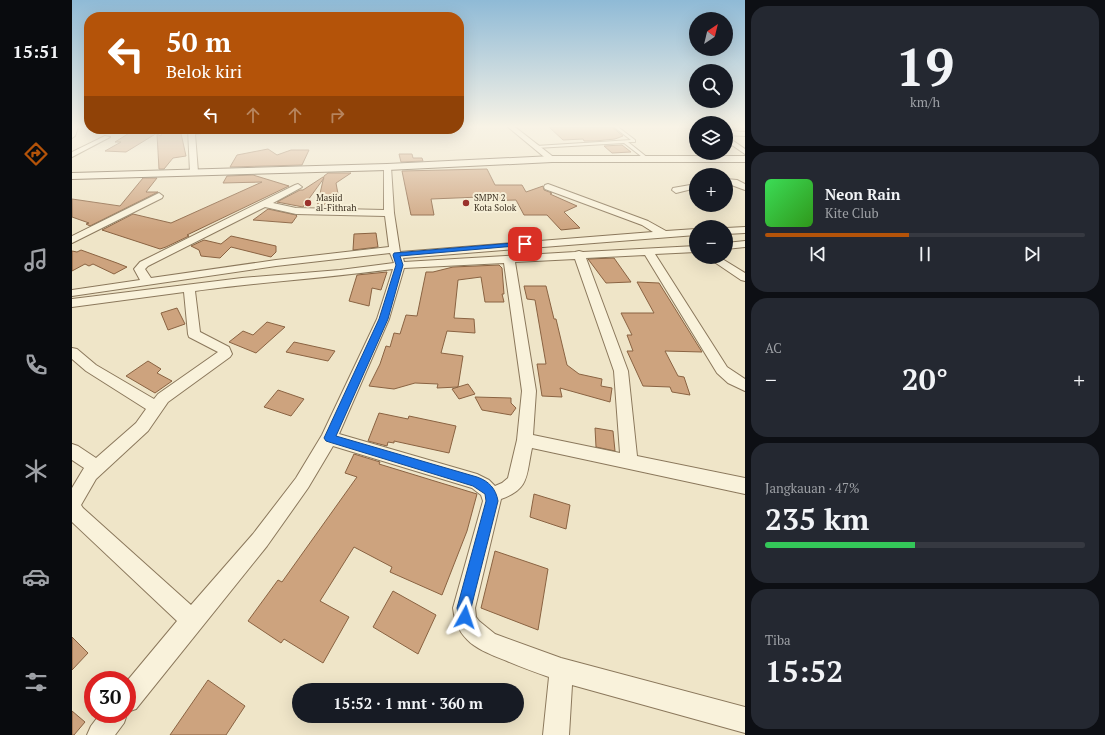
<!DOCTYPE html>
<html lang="id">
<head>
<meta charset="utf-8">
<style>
  :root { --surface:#171b24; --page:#242831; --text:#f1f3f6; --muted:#9ea1a6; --line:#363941; --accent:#b45309 }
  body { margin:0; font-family:"PT Serif",serif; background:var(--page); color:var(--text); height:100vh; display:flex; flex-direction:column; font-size:15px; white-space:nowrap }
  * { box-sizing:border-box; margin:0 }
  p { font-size:13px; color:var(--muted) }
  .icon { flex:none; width:22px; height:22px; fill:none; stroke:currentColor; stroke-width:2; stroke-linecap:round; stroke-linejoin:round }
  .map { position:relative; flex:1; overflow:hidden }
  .side { display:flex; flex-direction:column; gap:6px; padding:6px; background:#0d0f14; width:360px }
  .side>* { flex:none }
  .banner { position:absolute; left:12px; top:12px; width:380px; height:122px; border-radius:16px; box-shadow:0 4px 16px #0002; background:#b45309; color:#fff; overflow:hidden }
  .needle { width:26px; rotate:35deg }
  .tools { position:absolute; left:617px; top:12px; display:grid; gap:8px }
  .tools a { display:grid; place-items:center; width:44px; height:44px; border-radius:50%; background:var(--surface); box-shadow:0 4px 16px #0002; font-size:20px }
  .speed { position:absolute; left:12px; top:671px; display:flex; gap:8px; font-size:20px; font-weight:700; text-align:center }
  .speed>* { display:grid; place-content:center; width:52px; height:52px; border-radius:50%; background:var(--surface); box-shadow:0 4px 16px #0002; line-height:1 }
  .speed .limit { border:6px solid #d22; background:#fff; color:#111 }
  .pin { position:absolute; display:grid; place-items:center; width:34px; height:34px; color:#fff; margin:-17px; border-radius:8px; box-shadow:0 2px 6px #0006 }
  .me { position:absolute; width:44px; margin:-22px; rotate:5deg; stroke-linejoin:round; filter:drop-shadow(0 0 3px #0008) }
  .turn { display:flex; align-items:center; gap:14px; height:84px; padding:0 16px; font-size:18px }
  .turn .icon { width:52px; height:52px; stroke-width:2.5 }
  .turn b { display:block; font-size:28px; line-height:34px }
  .lanes { display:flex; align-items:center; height:38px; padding:0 16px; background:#0003; justify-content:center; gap:20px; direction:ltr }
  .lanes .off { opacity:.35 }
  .big { font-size:30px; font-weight:700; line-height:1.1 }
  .side .card { flex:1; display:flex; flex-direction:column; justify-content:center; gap:6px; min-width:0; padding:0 14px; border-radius:16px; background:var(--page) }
  .side .dial { align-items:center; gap:0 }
  .dial b { font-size:52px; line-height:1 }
  .song { display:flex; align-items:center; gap:12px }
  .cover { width:48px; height:48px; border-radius:6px; background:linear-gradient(135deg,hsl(130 70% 55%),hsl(110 70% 35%)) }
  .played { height:4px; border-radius:2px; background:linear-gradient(90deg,var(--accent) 45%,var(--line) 45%) }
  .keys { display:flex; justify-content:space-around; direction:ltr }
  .heat { display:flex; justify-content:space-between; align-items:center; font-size:22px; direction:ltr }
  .charge { height:6px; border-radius:3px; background:linear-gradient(90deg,#34c759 47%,var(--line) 0) }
  .trip { position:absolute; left:220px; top:683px; width:232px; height:40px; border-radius:20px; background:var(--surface); box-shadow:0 4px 16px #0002; font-weight:700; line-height:40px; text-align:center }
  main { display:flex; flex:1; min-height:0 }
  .tabs { display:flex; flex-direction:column; width:72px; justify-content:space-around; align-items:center; background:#090b0e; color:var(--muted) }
  .tabs .icon { width:28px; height:28px }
  .tabs .on { color:var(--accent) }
  .tabs b { font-size:18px; color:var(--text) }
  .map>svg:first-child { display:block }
  .building { fill:#cda37e; stroke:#8a6342 }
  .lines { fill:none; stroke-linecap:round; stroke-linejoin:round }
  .lane-casing { stroke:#8b785c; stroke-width:2 }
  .street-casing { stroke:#8b785c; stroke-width:2 }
  .secondary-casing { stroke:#6d593f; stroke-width:2 }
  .lane { fill:#f9f2db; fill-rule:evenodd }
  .street { fill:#f9f2db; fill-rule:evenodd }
  .secondary { fill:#f9f2db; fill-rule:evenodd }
  .route { fill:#1a73e8; stroke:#114b97 }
  .poi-dot { fill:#9a312c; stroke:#f6efd7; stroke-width:1.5 }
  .labels { text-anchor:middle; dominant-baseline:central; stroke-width:4; stroke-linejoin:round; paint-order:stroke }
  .far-poi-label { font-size:9px; fill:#3b2f20; stroke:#f6efd7; text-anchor:start }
</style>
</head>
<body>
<main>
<nav class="tabs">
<b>15:51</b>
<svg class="icon on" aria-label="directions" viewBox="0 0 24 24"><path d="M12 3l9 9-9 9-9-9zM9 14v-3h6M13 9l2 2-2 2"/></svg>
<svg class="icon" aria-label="music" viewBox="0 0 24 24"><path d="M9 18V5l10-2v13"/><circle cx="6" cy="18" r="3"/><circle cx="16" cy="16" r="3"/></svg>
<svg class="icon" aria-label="phone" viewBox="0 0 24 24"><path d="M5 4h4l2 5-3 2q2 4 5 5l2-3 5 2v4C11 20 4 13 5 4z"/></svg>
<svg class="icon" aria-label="climate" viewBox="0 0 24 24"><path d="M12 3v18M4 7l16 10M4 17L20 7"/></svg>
<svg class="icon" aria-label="car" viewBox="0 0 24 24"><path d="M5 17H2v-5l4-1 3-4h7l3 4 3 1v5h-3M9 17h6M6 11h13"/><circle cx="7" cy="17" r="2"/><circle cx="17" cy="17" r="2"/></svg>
<svg class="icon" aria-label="filters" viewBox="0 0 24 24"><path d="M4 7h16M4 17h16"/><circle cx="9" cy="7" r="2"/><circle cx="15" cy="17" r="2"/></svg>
</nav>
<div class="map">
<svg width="673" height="735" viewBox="0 0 673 735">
  <rect width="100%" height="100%" fill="#efe5c8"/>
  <path class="building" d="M477 127H540L551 136 543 139 523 141H512L511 139 491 140Z
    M68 129H108L114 156 101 158 92 169H87L85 134 89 136 90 130 54 152 33 151 49 142H43L62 130Z
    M550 145 559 152 540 153 532 146Z
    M196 149 205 155 219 150H237L230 165 158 167 165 155Z
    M327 154H340L341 158H350L351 161 329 162Z
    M415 169 423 185H450L454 192 471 186 472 190 480 193 478 194 505 206 492 212 508 228 489 230 475 215H452L444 200 410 201 408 197 359 199 362 215H339L330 171Z
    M256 173H279L264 183 266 194 249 207H245L252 176Z
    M181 175 217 186 115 235 117 236 94 247 88 249 30 230 61 214 99 223 190 182 151 183 155 176Z
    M251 177 252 178 231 207 205 202 228 190H231Z
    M71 178H85L74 192H86L18 226 14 224 17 223 0 217V199L48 206Z
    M196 209 224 215 225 216 220 223 181 220Z
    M304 233 306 247 281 250 282 234Z
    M159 236 204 246V252L199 257 159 247 148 258 129 256 127 250 119 246 132 240 149 244Z
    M9 250 45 263 55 267 42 274 21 264 17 266 13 264 0 271V251L5 252Z
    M542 258 559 282 534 283 516 259Z
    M427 265 430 268 432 294H430L432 302H413L409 277 386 280 382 318 402 319 403 333 375 331 369 353 391 356 386 387 396 384 403 394 387 399 380 389 386 387 365 388 366 384 343 383 322 389 297 386 308 364 314 346 318 347 322 333 328 334 334 315 345 316 354 272H361L381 267Z
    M315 272 309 290 300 288 297 306 277 301 285 275Z
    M565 282 587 283 630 352 593 351 606 376 612 377 618 395 600 392 598 387 571 386 555 351H561L555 335H560L549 313H582Z
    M452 286H474L482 319H484L495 365 507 374 530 379 529 386 540 388 538 402 488 388 490 397 470 396 465 364H474L463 300 455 299Z
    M105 308 113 324 96 330 89 313Z
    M195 322 213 327 184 353 157 342 171 331 181 335Z
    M222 342 263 351 256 361 214 352Z
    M76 361 89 369 85 373 100 381 83 393 54 376Z
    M206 390 232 399 219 416 192 407Z
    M403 397 439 398V403L444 408 439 415 410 410Z
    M307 413 336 419 337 416 384 426 377 453 322 441V443L316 442 315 446 296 441Z
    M523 428 541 431 543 451 524 447Z
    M282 454 308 462 307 464 405 494 395 531 370 595 318 572 320 567 282 547 248 601 277 617 251 663 212 639 209 643 176 621 206 580 210 582 285 477 273 473Z
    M462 494 498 505 494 529 458 517Z
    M423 551 476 569 466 630 409 608Z
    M321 591 364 615 346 654 301 627Z
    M0 637 16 653 0 670Z
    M136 680 173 706 154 735H98Z
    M0 711 13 722 2 735H0Z"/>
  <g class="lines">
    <g class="lane-casing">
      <path id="lane" d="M542 127H546L563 140V142H556L576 158V160H574L552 143 464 148 462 147 464 146 559 140Z"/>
    </g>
    <g class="street-casing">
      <path id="street" d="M0 127H6L3 136 0 138Z
        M436 127H443L484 159 480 161H477Z
        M116 129H145L142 131 123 134 126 172 122 174 118 172Z
        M654 131 673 132V136L654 135Z
        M33 136 38 137 0 157V152Z
        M654 136 673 149V154L654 141Z
        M312 165H315L319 167 322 213 328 252 581 232 570 225 473 189 472 187 473 185 476 184 576 221 594 231 624 229V235L331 258 332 262 503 252 507 251 511 252 624 246V252L583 254 655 367 673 379V391L656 383 645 373 573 255 514 258 556 371 565 456 673 478V494L460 448C454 475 458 489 429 499L403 608 404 617 407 621 423 634 489 658 673 707V733L500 685 497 735H471L477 677C463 672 449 667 435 661 407 650 385 642 381 608L411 501 409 495 400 488 261 446 236 488 195 546 64 709 55 712V681L105 621 0 522V488L12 468 0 460V444L6 446 24 458 64 423 74 409 14 371 0 359V348L5 349 24 365 82 399 86 394 146 352 117 337 116 334 112 292 0 307V299L170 278 268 270 322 263 318 253 204 266 0 296V290L68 280 62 269 68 262 223 185 226 184 230 187 201 203 224 208 312 210ZM193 207 224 214 313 216 317 247 204 260 79 278 73 269 76 266ZM503 259 542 371 548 453 461 435 464 391 443 262ZM432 263 450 391 445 440 436 478 430 483 423 486 417 480 405 474 267 434 317 319 332 268ZM321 269 305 319 250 435 224 478 181 534 119 605 11 508 9 505 24 479 76 431 96 402 158 357 160 354 157 347 128 332 123 291C189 282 255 278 321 269Z
        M654 179 665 180 673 184V190L654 183Z
        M624 184V188L604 193 600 190 601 188Z
        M87 193 91 196 90 198 0 243V236Z
        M673 227V233L654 234V228Z
        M673 241V247L654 249V243Z
        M635 257H647L673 273V281L669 280Z
        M55 713V714L52 723 43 735H15L19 726 28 714Z"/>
    </g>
    <g class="secondary-casing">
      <path id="secondary" d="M480 156H673V162H480L315 170 0 179V173L315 164Z"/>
    </g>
    <use href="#lane" class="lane"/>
    <use href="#street" class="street"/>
    <use href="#secondary" class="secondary"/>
  </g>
  <linearGradient id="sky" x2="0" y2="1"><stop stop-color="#8fbad6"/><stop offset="0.55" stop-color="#f8f3e6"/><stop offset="1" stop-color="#f8f3e6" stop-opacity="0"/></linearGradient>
  <rect width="673" height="230" fill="url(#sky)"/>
  <path class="route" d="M453 242 455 243V245L328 256 331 265 316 319 264 436 405 477C417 481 424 489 426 501L399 608 400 617 398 622 393 624 388 622 385 608 414 501 413 494 401 486 257 442 254 441 252 438 307 319 324 265 321 255 322 253Z"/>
  <g class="poi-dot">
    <circle cx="236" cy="203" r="4"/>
    <circle cx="394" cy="203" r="4"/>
  </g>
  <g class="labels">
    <g class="far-poi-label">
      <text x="244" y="198">Masjid<tspan x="244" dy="10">al-Fithrah</tspan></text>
      <text x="402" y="198">SMPN 2<tspan x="402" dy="10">Kota Solok</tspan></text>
    </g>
  </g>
</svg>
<div class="tools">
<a><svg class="needle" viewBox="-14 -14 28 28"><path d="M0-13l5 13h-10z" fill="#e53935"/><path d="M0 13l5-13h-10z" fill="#9ea1a6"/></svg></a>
<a><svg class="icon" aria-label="search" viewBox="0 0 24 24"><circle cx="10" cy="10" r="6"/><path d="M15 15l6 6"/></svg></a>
<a><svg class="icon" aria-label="layers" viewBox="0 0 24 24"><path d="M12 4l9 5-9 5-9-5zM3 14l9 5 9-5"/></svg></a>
<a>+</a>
<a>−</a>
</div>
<div class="speed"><div class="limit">30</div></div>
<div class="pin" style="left:453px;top:244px;background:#d93025"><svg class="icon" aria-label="arrive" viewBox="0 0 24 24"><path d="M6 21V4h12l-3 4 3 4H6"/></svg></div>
<svg class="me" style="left:393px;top:617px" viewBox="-20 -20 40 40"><path d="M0-17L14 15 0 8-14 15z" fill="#1a73e8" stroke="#fff" stroke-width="4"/></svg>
<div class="trip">15:52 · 1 mnt · 360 m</div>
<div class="banner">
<div class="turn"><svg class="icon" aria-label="left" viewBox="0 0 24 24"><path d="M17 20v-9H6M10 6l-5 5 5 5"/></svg><div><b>50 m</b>Belok kiri</div></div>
<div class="lanes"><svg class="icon" aria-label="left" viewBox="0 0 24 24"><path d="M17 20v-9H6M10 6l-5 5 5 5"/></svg><svg class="icon off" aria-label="ahead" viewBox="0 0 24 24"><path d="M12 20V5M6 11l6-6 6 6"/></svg><svg class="icon off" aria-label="ahead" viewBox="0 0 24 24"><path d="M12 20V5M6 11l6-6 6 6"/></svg><svg class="icon off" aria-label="right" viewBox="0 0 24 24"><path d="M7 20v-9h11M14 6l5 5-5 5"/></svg></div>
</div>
</div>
<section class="side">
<div class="card dial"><b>19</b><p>km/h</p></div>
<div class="card">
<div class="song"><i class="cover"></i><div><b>Neon Rain</b><p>Kite Club</p></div></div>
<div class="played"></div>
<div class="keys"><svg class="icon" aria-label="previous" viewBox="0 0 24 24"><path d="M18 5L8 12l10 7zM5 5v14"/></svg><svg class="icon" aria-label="pause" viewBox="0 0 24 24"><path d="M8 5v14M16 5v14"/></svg><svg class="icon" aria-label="next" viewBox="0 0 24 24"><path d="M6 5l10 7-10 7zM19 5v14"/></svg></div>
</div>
<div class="card"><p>AC</p>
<div class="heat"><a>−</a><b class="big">20°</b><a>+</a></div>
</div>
<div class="card"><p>Jangkauan · 47%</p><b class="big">235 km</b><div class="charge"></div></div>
<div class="card"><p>Tiba</p><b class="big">15:52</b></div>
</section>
</main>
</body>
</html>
